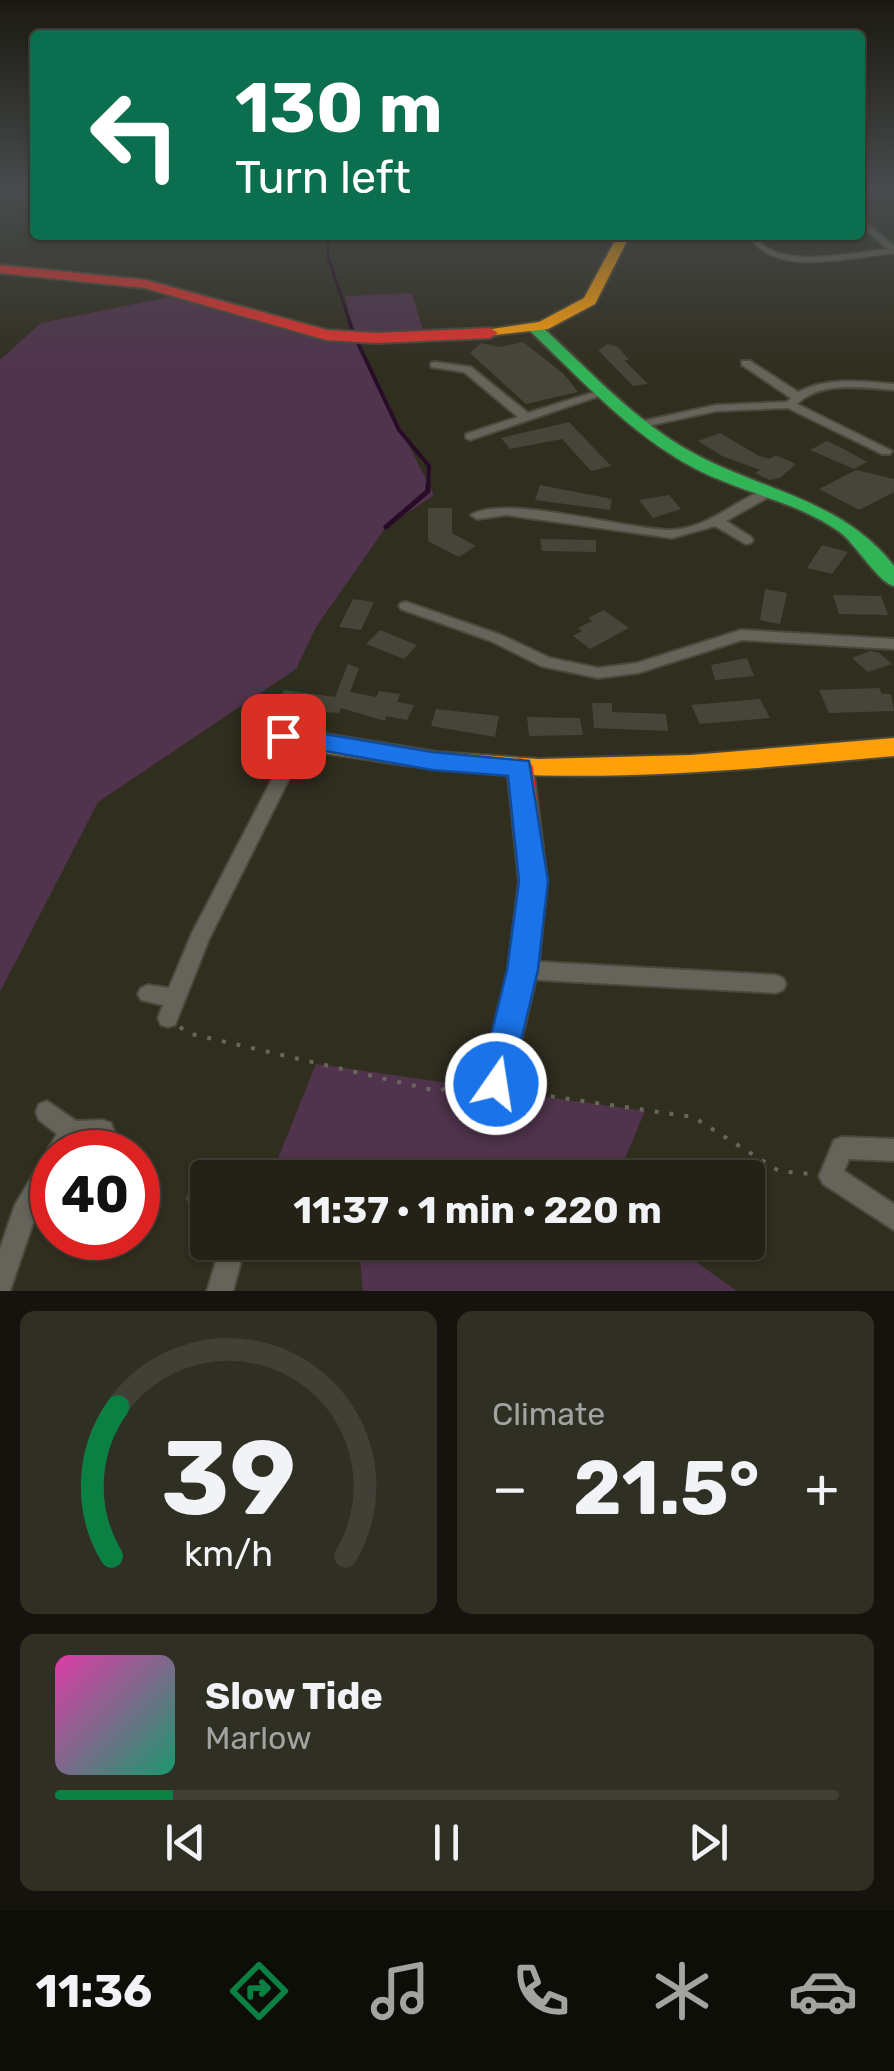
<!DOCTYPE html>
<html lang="en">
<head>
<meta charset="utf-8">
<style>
  :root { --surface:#242217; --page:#302f24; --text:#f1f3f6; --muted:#a3a4a1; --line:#413f36; --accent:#0b8043 }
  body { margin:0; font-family:Rubik,sans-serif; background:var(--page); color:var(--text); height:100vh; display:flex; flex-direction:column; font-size:38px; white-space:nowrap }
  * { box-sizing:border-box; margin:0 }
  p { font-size:32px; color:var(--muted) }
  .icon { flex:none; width:55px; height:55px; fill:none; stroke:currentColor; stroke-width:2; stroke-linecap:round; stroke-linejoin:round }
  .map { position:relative; height:1291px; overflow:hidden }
  .details { display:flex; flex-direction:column; gap:20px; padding:20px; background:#14130d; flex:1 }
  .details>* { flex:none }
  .guide { position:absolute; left:30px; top:30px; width:835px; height:210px; border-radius:10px; box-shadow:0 2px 8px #0004,0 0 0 2px var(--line); background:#0b6e4f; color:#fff; overflow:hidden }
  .speed { position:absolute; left:30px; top:1130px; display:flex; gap:20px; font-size:50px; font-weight:700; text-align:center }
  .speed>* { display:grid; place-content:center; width:130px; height:130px; border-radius:50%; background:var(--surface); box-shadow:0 2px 8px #0004,0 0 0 2px var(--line); line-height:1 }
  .speed .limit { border:15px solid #d22; background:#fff; color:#111 }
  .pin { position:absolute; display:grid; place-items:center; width:85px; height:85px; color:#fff; margin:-42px; border-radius:20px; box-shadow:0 5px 15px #0006 }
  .me { position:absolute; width:110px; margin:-55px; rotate:13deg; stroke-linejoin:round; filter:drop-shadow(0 0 8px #0008) }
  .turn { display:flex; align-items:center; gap:35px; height:210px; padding:0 40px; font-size:45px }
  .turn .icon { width:130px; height:130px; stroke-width:2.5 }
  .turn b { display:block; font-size:70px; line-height:85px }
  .big { font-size:75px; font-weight:700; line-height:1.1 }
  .details .widget { flex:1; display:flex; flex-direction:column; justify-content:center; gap:15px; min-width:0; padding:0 35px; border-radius:15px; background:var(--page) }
  .details .dial { align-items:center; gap:0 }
  .dial svg { height:260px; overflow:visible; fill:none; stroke:var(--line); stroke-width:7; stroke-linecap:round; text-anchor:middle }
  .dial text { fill:var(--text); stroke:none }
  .song { display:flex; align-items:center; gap:30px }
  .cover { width:120px; height:120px; border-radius:15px; background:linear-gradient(135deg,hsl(320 70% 55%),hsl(160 70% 35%)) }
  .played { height:10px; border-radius:5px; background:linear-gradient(90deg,var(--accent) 15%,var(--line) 15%) }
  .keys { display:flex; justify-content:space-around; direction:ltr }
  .heat { display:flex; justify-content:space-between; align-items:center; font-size:55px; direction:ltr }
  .details .tiles { flex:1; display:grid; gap:20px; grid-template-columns:1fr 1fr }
  .widget:last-child { grid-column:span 2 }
  .trip { position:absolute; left:190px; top:1160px; width:575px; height:100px; border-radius:10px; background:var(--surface); box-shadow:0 2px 8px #0004,0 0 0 2px var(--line); font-weight:700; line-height:100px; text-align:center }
  .tabs { display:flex; height:160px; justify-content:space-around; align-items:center; background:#0e0e09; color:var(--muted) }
  .tabs .icon { width:70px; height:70px }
  .tabs .selected { color:var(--accent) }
  .tabs b { font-size:45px; color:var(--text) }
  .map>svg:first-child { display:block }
  .green { fill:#50344d }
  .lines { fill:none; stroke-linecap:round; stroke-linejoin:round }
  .stream-far2 { stroke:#280c27; stroke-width:2.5 }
  .stream-far1 { stroke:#280c27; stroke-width:4 }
  .stream { stroke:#280c27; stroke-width:5 }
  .building { fill:#474539 }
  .lane-casing { stroke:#4b493c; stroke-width:8 }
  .street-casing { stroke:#4b493c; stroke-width:4 }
  .fast-casing { stroke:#4b493c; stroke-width:4 }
  .slow-casing { stroke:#4b493c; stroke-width:4 }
  .jam-casing { stroke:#4b493c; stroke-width:4 }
  .path { stroke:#68675c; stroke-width:4; stroke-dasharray:4 11; stroke-linecap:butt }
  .lane { stroke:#66645a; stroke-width:5 }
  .street { fill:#66645a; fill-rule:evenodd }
  .fast { fill:#30b455; fill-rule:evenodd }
  .slow { fill:#ff9f0a; fill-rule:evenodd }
  .jam { fill:#e5322d; fill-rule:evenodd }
  .route { fill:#1a73e8; stroke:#114b97; stroke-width:2.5 }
</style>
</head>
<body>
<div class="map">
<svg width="894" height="1291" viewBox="0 0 894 1291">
  <rect width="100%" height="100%" fill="#302e1f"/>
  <path class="green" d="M412 293 423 331 354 333 345 296Z
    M173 296 354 337 434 495 386 527 316 627 296 669 98 802 0 992V360L41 323Z
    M316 1064 645 1111 617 1177 270 1178Z
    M358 1243H669L737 1291H363Z"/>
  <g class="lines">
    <path class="stream-far2" d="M328 235V257L350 323"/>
    <path class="stream-far1" d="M349 320 353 333
      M357 341 399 430 429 466 428 489"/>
    <path class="stream" d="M386 527 428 491V486"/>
  </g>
  <path class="building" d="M523 342 564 374 578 392 526 404 470 353 481 343 499 347Z
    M608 344 618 347 629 360H624L648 384 633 386 598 350Z
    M569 422 611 466 591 471 562 439 510 449 501 438Z
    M720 433 759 456 770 459 776 455 796 464 780 478 770 480 755 473 760 470 722 456 698 441Z
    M827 441 842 448 867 462 854 469 810 450Z
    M856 470 894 479V492L859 510 819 489Z
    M540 485 612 499 610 510 535 500Z
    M669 495 681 509 653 518 639 500Z
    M428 508H452V533L476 546 459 557 428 541Z
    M540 539 596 540V552L542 551Z
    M822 545 848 552 832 574 807 568Z
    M765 589 787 593 780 624 760 620Z
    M833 595 881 596 888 615 839 614Z
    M353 599 374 602 361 630 339 627Z
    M604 610 629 628 590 649 573 636 582 631 578 628 592 621 588 618Z
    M380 630 417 645 404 659 366 644Z
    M870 651 878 652 892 664 868 672 852 658Z
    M747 658 754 676 715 680 711 665Z
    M348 664 359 668 350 692 376 697 379 691 400 694 397 702 414 705 407 720 386 716 385 721 341 708 339 713 284 710 287 703 279 702 284 690 335 697Z
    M879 688 882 694H891L894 711 829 713 819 690Z
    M760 699 770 718 700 724 691 705Z
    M592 703H612V712L666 714 668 731 594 728Z
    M436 709 499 716 495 737 431 726Z
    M527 717 580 718 583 735 529 736Z"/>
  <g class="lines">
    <g class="lane-casing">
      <path id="lane" d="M752 235C774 276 853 254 893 251"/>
    </g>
    <g class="street-casing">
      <path id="street" d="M860 217 894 246V254L860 225Z
        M742 361H750L798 392C827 377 862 381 894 384V390C863 388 822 380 797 404L892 451 890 454H882L788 408 716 411 643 427 637 424 643 421 716 405 787 402 791 398 742 365Z
        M435 362 471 367 528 413 601 390H609L611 392 470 440 466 438V434L518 417 464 372 431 367V363Z
        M768 488 774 492 772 495 726 521 751 537 753 540 751 543 746 544 715 526 672 538 507 515 477 519 471 515C505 494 623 529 669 530 706 530 735 500 768 488Z
        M406 602 501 635 550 658 598 668 637 663 741 630 894 639V649L742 640 638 673 598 678 541 666 491 641 401 609 399 606 401 603Z
        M301 733 307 735 309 739 209 939 175 1025 168 1027 161 1025 158 1018 163 1005 141 1000 138 994 141 988 148 985 169 988 192 933 293 739 295 735Z
        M523 961 776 975 783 978 786 984 783 990 776 993 523 979 516 976 513 970 516 964Z
        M47 1101 76 1121 103 1120 111 1123 114 1131 111 1139 103 1142 78 1143 72 1152H52V1184L37 1211 10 1291H0V1249L15 1205 57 1134 39 1120 36 1112 39 1104Z
        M842 1137 894 1139V1161L849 1159 844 1171 894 1204V1230L823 1184 819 1176 834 1140Z
        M200 1186 208 1189V1213L192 1206 188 1198 192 1190Z
        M222 1242H246L233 1291H207Z
        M312 1242H342L343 1245 340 1254 331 1257 315 1251Z"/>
    </g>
    <g class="fast-casing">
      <path id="fast" d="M530 325H540C585 366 628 414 681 446 753 490 840 496 894 566V586C879 583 856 545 841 533 797 501 741 493 694 468 630 434 582 380 530 331Z"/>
    </g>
    <g class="slow-casing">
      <path id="slow" d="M618 235H630L595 304 548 329 485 336V330L539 322 584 298Z
        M283 727 436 752 539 759 691 755 894 738V756C719 772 546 789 371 760 339 755 306 751 274 742L271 736 274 730Z"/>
    </g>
    <g class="jam-casing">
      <path id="jam" d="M0 265 146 280 327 330 376 333 490 328 498 333 490 338 376 343 326 340 145 288 0 273Z
        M520 758 529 761 533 767 547 881 538 970 508 1095C492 1101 478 1099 462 1093L458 1082 462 1071 484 1068 508 970 519 881 507 767 511 761Z"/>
    </g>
    <path class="path" d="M180 1027 187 1033 437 1091 453 1087
      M521 1092 693 1117 779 1171 810 1174"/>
    <use href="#lane" class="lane"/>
    <use href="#street" class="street"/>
    <use href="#fast" class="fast"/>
    <use href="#slow" class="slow"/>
    <use href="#jam" class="jam"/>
  </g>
  <linearGradient id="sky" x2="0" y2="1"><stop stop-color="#1a1911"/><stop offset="0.51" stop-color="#484c4d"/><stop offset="1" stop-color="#484c4d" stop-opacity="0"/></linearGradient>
  <rect width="894" height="371" fill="url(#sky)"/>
  <path class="route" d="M283 727 432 752 529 761 548 881 538 970 508 1094 496 1099 484 1094 479 1084 507 970 519 881 508 776 432 770 274 742 270 736 274 730Z"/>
</svg>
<div class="speed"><div class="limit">40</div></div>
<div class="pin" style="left:283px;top:736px;background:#d93025"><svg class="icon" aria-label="arrive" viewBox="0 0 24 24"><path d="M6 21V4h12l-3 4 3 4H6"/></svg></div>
<svg class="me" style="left:496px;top:1084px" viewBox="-20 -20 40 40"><circle r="17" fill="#1a73e8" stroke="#fff" stroke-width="3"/><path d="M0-11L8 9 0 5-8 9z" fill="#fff"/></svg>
<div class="trip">11:37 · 1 min · 220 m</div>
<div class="guide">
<div class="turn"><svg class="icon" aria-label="left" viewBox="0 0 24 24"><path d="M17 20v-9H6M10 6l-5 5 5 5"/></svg><div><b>130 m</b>Turn left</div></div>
</div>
</div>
<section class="details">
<div class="tiles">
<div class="widget dial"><svg viewBox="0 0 100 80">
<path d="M14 69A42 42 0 1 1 86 69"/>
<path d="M14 69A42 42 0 0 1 16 23" stroke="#0b8043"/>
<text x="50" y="56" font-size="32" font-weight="700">39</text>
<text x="50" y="72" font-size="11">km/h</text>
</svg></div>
<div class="widget"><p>Climate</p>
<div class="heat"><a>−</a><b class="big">21.5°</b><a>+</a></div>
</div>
<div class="widget">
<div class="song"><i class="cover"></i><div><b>Slow Tide</b><p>Marlow</p></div></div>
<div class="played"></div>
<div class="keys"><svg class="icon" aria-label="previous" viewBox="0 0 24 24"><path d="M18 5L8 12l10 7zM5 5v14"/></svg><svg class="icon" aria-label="pause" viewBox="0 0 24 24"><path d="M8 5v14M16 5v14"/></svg><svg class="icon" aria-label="next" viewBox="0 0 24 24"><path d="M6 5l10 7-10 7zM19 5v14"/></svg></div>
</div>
</div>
</section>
<nav class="tabs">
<b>11:36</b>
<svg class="icon selected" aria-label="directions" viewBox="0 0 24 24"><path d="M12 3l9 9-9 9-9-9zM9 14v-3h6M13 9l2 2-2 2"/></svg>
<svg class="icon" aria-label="music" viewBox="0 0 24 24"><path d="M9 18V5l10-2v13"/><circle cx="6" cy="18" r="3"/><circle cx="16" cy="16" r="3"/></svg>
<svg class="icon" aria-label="phone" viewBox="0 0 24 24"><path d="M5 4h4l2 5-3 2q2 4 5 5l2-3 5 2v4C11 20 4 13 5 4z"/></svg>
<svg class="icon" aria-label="climate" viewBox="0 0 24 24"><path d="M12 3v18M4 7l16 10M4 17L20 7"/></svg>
<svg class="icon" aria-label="car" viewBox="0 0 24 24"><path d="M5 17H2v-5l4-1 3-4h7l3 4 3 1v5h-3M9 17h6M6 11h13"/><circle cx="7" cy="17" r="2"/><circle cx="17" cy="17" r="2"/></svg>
</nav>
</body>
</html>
